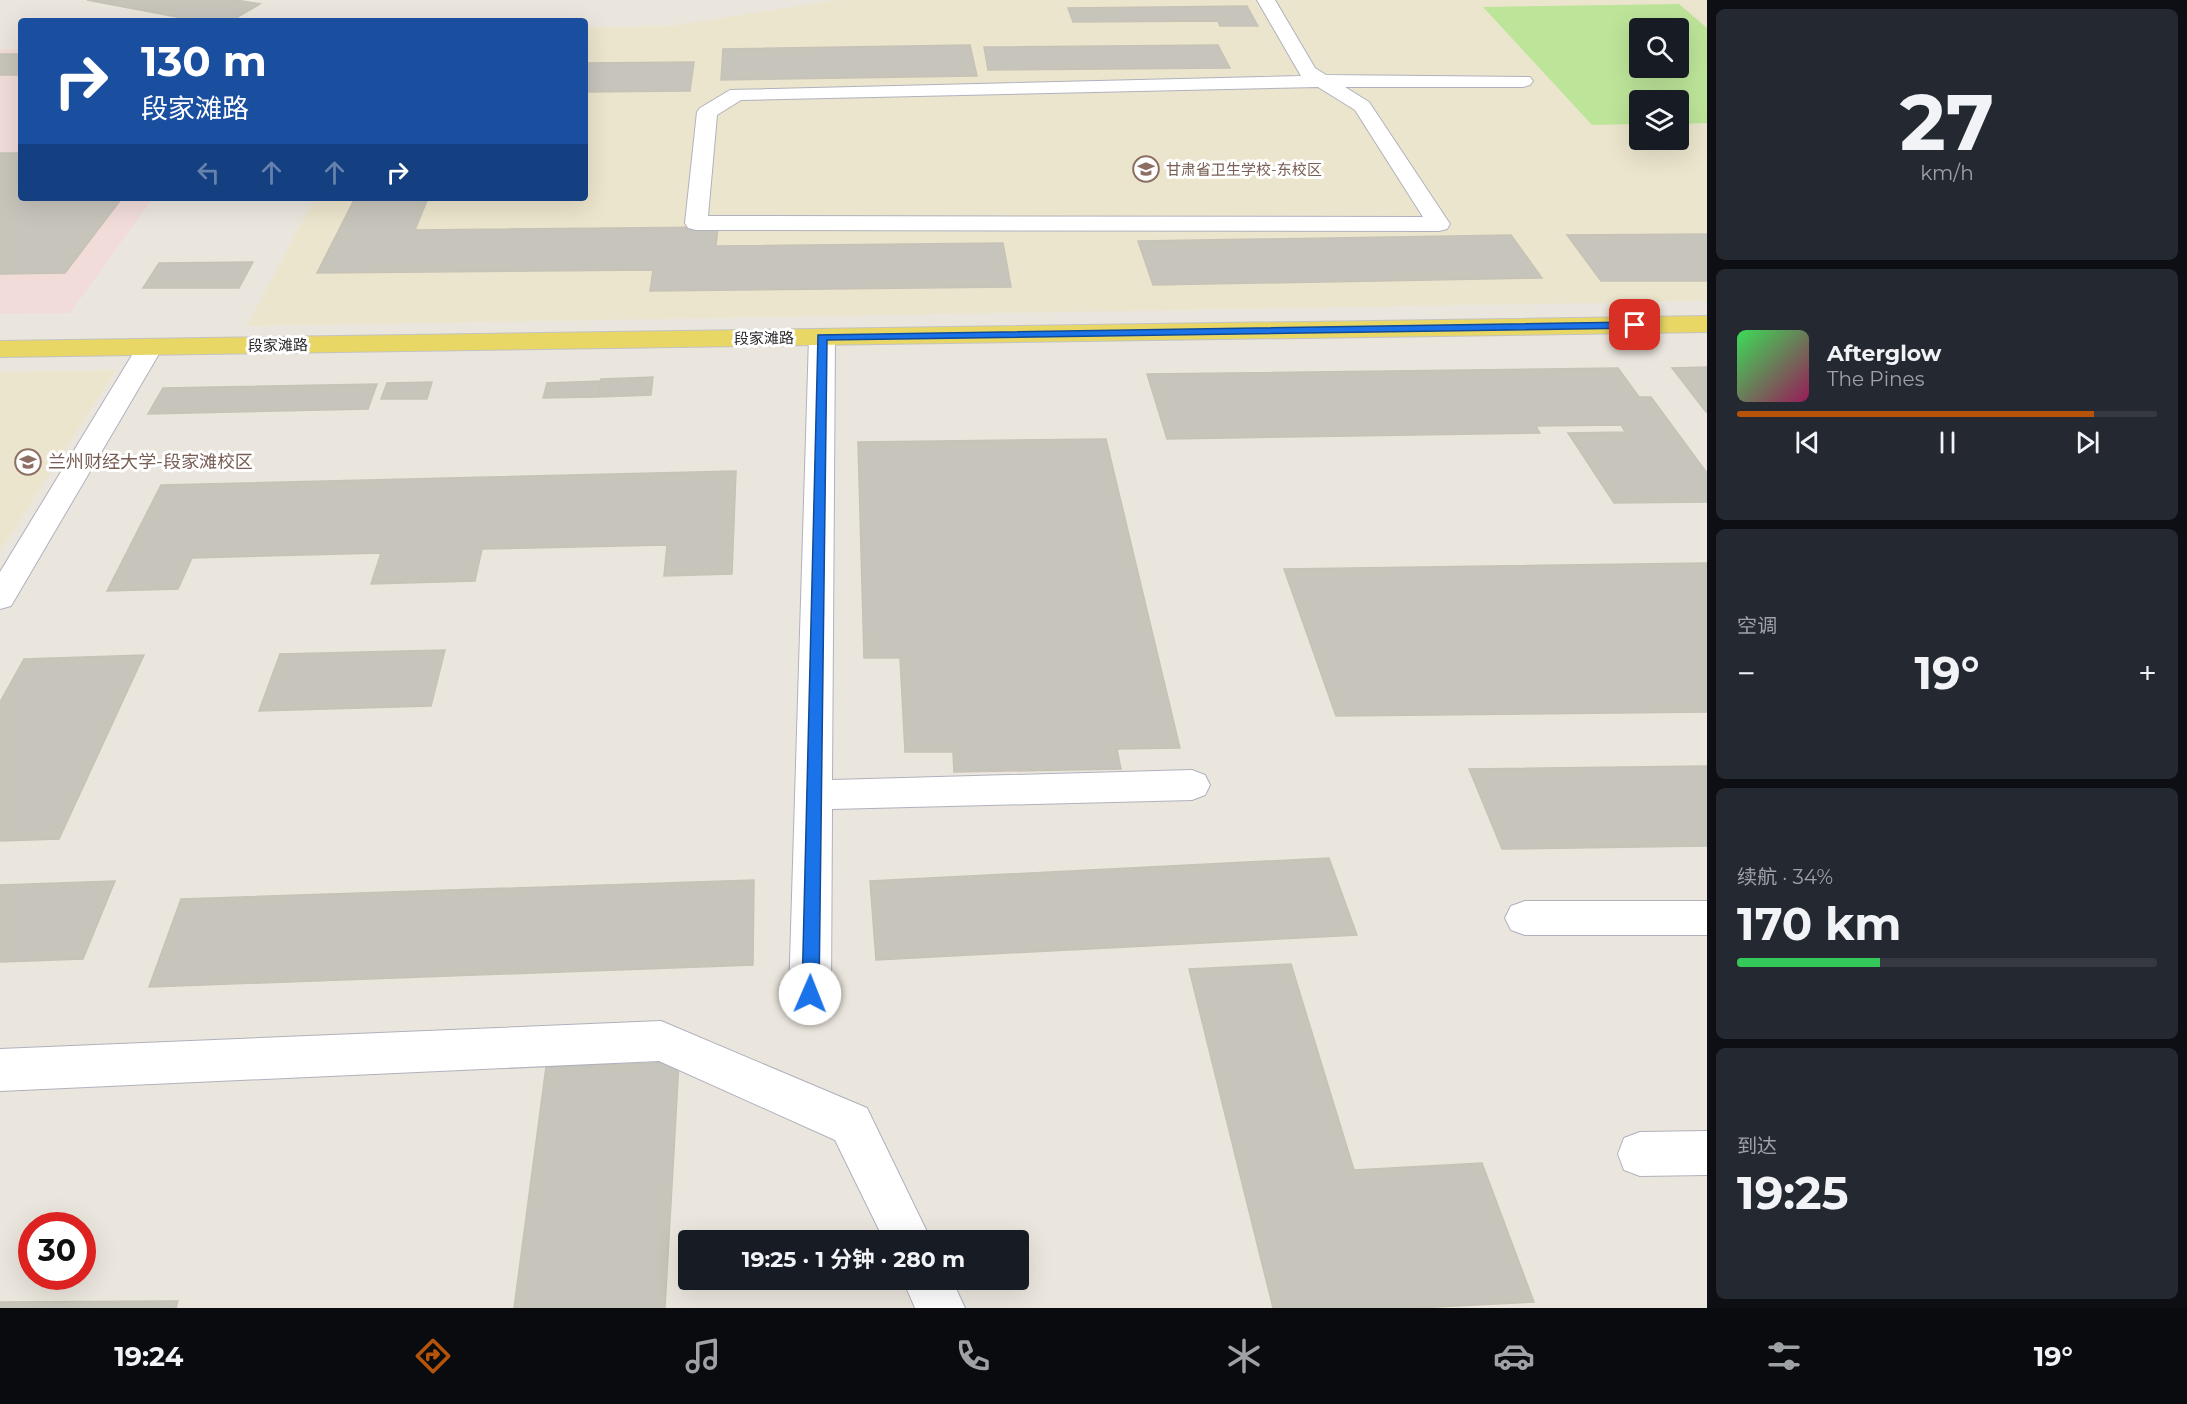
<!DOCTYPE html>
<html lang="zh">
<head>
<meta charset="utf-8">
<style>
  :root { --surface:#171b24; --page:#242831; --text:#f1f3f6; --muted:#9ea1a6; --line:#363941; --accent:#b45309 }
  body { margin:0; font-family:Montserrat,"Noto Sans SC",sans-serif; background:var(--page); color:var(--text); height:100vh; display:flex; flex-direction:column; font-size:22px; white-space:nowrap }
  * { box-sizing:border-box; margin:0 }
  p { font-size:20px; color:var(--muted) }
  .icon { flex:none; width:33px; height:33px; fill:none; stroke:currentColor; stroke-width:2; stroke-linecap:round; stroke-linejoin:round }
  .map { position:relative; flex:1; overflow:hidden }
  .sheet { display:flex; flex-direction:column; gap:9px; padding:9px; background:#0d0f14; width:480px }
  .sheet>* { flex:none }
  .banner { position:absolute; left:18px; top:18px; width:570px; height:183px; border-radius:6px; box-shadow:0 6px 24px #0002; background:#1a4fa0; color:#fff; overflow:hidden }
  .tools { position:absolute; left:1629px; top:18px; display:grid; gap:12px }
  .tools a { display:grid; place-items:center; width:60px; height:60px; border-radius:6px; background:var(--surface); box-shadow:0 6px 24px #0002; font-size:30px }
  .speed { position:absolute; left:18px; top:1212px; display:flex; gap:12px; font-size:30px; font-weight:700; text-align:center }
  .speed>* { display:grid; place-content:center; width:78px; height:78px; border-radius:50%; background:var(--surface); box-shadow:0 6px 24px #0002; line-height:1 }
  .speed .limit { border:9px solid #d22; background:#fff; color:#111 }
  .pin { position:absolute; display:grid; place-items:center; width:51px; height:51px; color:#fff; margin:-26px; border-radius:12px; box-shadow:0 3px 9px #0006 }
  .me { position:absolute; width:66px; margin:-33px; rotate:1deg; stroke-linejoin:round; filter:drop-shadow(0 0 4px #0008) }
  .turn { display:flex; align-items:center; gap:21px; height:126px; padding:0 24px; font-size:27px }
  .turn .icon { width:78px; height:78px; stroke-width:2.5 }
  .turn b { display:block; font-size:42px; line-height:51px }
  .lanes { display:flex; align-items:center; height:57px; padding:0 24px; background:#0003; justify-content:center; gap:30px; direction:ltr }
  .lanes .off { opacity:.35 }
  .big { font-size:45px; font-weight:700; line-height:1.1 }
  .sheet .card { flex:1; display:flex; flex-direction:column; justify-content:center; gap:9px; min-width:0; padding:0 21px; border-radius:9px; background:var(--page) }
  .sheet .dial { align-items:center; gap:0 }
  .dial b { font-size:78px; line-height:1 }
  .song { display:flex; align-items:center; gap:18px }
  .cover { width:72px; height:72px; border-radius:9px; background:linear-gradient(135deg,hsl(130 70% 55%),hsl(330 70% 35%)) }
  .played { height:6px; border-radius:3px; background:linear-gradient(90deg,var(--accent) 85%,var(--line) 85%) }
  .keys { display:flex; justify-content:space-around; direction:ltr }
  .heat { display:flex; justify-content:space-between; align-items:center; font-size:33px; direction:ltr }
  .charge { height:9px; border-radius:4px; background:linear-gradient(90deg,#34c759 34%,var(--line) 0) }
  .trip { position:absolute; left:678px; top:1230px; width:351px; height:60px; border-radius:6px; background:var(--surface); box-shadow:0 6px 24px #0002; font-weight:700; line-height:60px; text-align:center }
  .dock { display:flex; height:96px; justify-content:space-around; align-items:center; background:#090b0e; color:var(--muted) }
  .dock .icon { width:42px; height:42px }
  .dock .on { color:var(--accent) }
  .dock b { font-size:27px; color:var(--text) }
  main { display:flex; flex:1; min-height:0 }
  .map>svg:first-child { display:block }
  .education { fill:#ece5cd; fill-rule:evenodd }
  .medical { fill:#f1dcda }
  .pitch { fill:#bde599; fill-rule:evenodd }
  .building { fill:#c7c4bb; stroke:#c6c2b6; stroke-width:1.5 }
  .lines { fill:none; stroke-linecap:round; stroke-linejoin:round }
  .minor-casing { stroke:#b0b1bd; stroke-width:2 }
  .major-casing { stroke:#c3c3c3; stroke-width:2 }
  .minor { fill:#fff; fill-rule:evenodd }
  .major { fill:#e8d765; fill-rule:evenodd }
  .route { fill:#1a73e8; stroke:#114b97; stroke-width:1.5 }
  .labels { text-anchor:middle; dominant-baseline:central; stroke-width:6; stroke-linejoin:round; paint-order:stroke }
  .far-education-label { font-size:15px; fill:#785e54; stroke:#fff; text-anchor:start }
  .far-street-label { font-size:15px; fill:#2a2a2a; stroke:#fff }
  .education-label { font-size:18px; fill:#785e54; stroke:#fff; text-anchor:start }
</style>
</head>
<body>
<main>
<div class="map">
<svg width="1707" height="1308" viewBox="0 0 1707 1308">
  <rect width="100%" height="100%" fill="#ebe6dd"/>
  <path class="education" d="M838 0H1707V301L247 326 315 198H585V27L670 26ZM1640 28H1678V68H1640ZM1640 100H1678V140H1640Z
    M116 370 0 551V372Z"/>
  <path class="medical" d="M0 49H21V198H153L70 313 0 314Z"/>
  <path class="pitch" d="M1679 4 1707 28V123L1679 124 1678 100H1640L1639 124 1592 125 1483 7ZM1640 28H1678V68H1640Z"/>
  <path class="building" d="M87 0H236L260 4 231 21H198Z
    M1247 6 1258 26H1220L1218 21 1073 22 1068 8Z
    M970 45 977 76 721 80 723 49Z
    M1218 45 1230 68 988 70 984 47Z
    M0 54H21V75H0Z
    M694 62 690 91 585 92V63Z
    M0 153H21V198H122L65 273 0 274Z
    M205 198H265L204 200Z
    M355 198H428L415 230 718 227 716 246 1003 243 1011 287 650 291 653 270 317 273Z
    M1707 234V281H1601L1567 235Z
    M1511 235 1542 278 1153 285 1138 241Z
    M253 262 239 288H143L159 263Z
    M1707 367V412H1706L1672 368Z
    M1618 368 1639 397H1651L1707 473V502L1614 503 1568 433 1625 432 1621 425 1536 426 1540 433 1167 439 1147 374Z
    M653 377 651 395 598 397 601 379Z
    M601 381 598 397 543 398 547 383Z
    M432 382 427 399H381L387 383Z
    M377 384 368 409 148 414 163 388Z
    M1106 439 1180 748 1117 749 1121 769 954 772 953 752H905L900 658H864L858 442Z
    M736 471 732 574 664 576 667 545 482 549 475 581 371 584 381 553 192 558 178 589 107 591 161 485Z
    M1707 563V712L1336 716 1284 569Z
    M445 650 431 706 259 711 280 654Z
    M144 655 59 839 0 841V702L24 659Z
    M1707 766V846L1502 849 1469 769Z
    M1329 858 1357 935 876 960 870 881Z
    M754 880 753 965 149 987 181 899Z
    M115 881 83 959 0 962V885Z
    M1291 964 1354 1170 1482 1163 1534 1302 1415 1308H1273L1189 969Z
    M679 1062 665 1308H514L546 1067Z
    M178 1301 176 1308H0V1302Z"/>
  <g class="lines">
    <g class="minor-casing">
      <path id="minor" d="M1257 0H1275L1315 68 1326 75 1530 77 1533 81 1530 85 1523 87H1345L1369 102 1450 224 1447 229 1439 231 696 230 688 228 685 223 697 112 700 108 730 90 1301 76ZM1318 87 1355 110 1423 217 708 216 717 115 741 100Z
        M822 329 831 332 835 337 832 780 1192 770 1205 775 1210 785 1205 795 1192 800 832 809 831 994 825 1007 810 1013 795 1007 789 994 809 337 813 332Z
        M150 339 159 342 163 347 11 606 0 609V572L137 347 141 342Z
        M1525 901H1707V935H1525L1511 930 1505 918 1511 906Z
        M661 1021 867 1108 931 1240H884L835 1140 659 1061 0 1091V1049Z
        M1707 1131V1175L1640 1176 1624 1170 1618 1154 1624 1138 1640 1132Z
        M903 1280H952L965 1308H915Z"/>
    </g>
    <g class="major-casing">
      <path id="major" d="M1707 316V332L0 357V341Z"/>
    </g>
    <use href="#minor" class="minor"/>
    <use href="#major" class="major"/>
  </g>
  <path class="route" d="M1635 322 1639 323V328L827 340 819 994 816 1000 810 1002 804 1000 802 994 818 335Z"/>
  <defs>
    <g id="university-ring" transform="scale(1.35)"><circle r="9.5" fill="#fff" stroke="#8d6e63" stroke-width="1.5"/><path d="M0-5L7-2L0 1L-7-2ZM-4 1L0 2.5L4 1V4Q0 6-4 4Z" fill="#8d6e63"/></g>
  </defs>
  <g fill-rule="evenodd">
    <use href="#university-ring" x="1146" y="169"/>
    <use href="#university-ring" x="28" y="462"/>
  </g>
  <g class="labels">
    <g class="far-education-label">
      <text x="1166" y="169">甘肃省卫生学校-东校区</text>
    </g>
    <g class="far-street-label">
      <text transform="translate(764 338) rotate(-1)">段家滩路</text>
      <text transform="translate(278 345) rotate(-1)">段家滩路</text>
    </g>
    <g class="education-label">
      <text x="48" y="462">兰州财经大学-段家滩校区</text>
    </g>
  </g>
</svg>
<div class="tools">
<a><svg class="icon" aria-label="search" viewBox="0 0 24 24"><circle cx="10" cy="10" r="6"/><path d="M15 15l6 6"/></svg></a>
<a><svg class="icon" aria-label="layers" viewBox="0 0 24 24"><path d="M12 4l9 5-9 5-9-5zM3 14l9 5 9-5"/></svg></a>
</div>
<div class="speed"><div class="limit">30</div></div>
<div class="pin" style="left:1635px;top:325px;background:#d93025"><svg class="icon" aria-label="arrive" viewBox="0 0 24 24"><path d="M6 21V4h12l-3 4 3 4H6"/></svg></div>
<svg class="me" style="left:810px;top:994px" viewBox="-20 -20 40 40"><circle r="19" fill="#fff"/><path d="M0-13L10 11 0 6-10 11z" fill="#1a73e8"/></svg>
<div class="trip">19:25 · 1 分钟 · 280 m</div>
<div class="banner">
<div class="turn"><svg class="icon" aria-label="right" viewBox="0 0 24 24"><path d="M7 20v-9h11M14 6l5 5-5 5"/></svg><div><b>130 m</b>段家滩路</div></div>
<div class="lanes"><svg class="icon off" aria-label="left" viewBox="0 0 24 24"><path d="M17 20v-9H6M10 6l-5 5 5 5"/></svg><svg class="icon off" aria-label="ahead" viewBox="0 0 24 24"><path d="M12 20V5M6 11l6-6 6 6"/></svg><svg class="icon off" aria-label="ahead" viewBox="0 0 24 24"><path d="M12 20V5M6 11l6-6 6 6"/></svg><svg class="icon" aria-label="right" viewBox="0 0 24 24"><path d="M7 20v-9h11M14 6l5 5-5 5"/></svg></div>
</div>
</div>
<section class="sheet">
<div class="card dial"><b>27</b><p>km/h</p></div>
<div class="card">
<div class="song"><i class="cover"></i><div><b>Afterglow</b><p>The Pines</p></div></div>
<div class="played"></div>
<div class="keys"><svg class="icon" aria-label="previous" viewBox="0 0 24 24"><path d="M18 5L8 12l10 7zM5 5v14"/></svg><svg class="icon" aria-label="pause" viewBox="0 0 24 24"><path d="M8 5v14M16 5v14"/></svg><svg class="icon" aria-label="next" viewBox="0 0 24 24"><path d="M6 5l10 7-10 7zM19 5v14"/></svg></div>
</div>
<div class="card"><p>空调</p>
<div class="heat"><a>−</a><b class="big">19°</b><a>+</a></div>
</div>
<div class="card"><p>续航 · 34%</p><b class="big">170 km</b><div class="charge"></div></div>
<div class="card"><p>到达</p><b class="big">19:25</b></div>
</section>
</main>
<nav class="dock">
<b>19:24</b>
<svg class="icon on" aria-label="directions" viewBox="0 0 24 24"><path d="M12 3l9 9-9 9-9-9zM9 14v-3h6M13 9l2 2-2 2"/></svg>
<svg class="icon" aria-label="music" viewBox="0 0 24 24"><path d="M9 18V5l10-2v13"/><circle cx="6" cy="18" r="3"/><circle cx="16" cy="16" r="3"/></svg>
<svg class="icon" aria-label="phone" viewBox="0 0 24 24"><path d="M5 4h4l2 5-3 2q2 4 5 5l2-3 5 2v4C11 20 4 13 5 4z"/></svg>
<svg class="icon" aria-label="climate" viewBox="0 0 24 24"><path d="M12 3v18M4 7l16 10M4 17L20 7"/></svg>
<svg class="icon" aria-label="car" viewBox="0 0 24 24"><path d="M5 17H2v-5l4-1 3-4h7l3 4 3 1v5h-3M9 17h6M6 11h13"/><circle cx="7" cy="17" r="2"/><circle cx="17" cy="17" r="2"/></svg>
<svg class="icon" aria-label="filters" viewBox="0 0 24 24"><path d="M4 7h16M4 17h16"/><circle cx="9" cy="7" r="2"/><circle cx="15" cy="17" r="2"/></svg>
<b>19°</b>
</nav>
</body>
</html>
